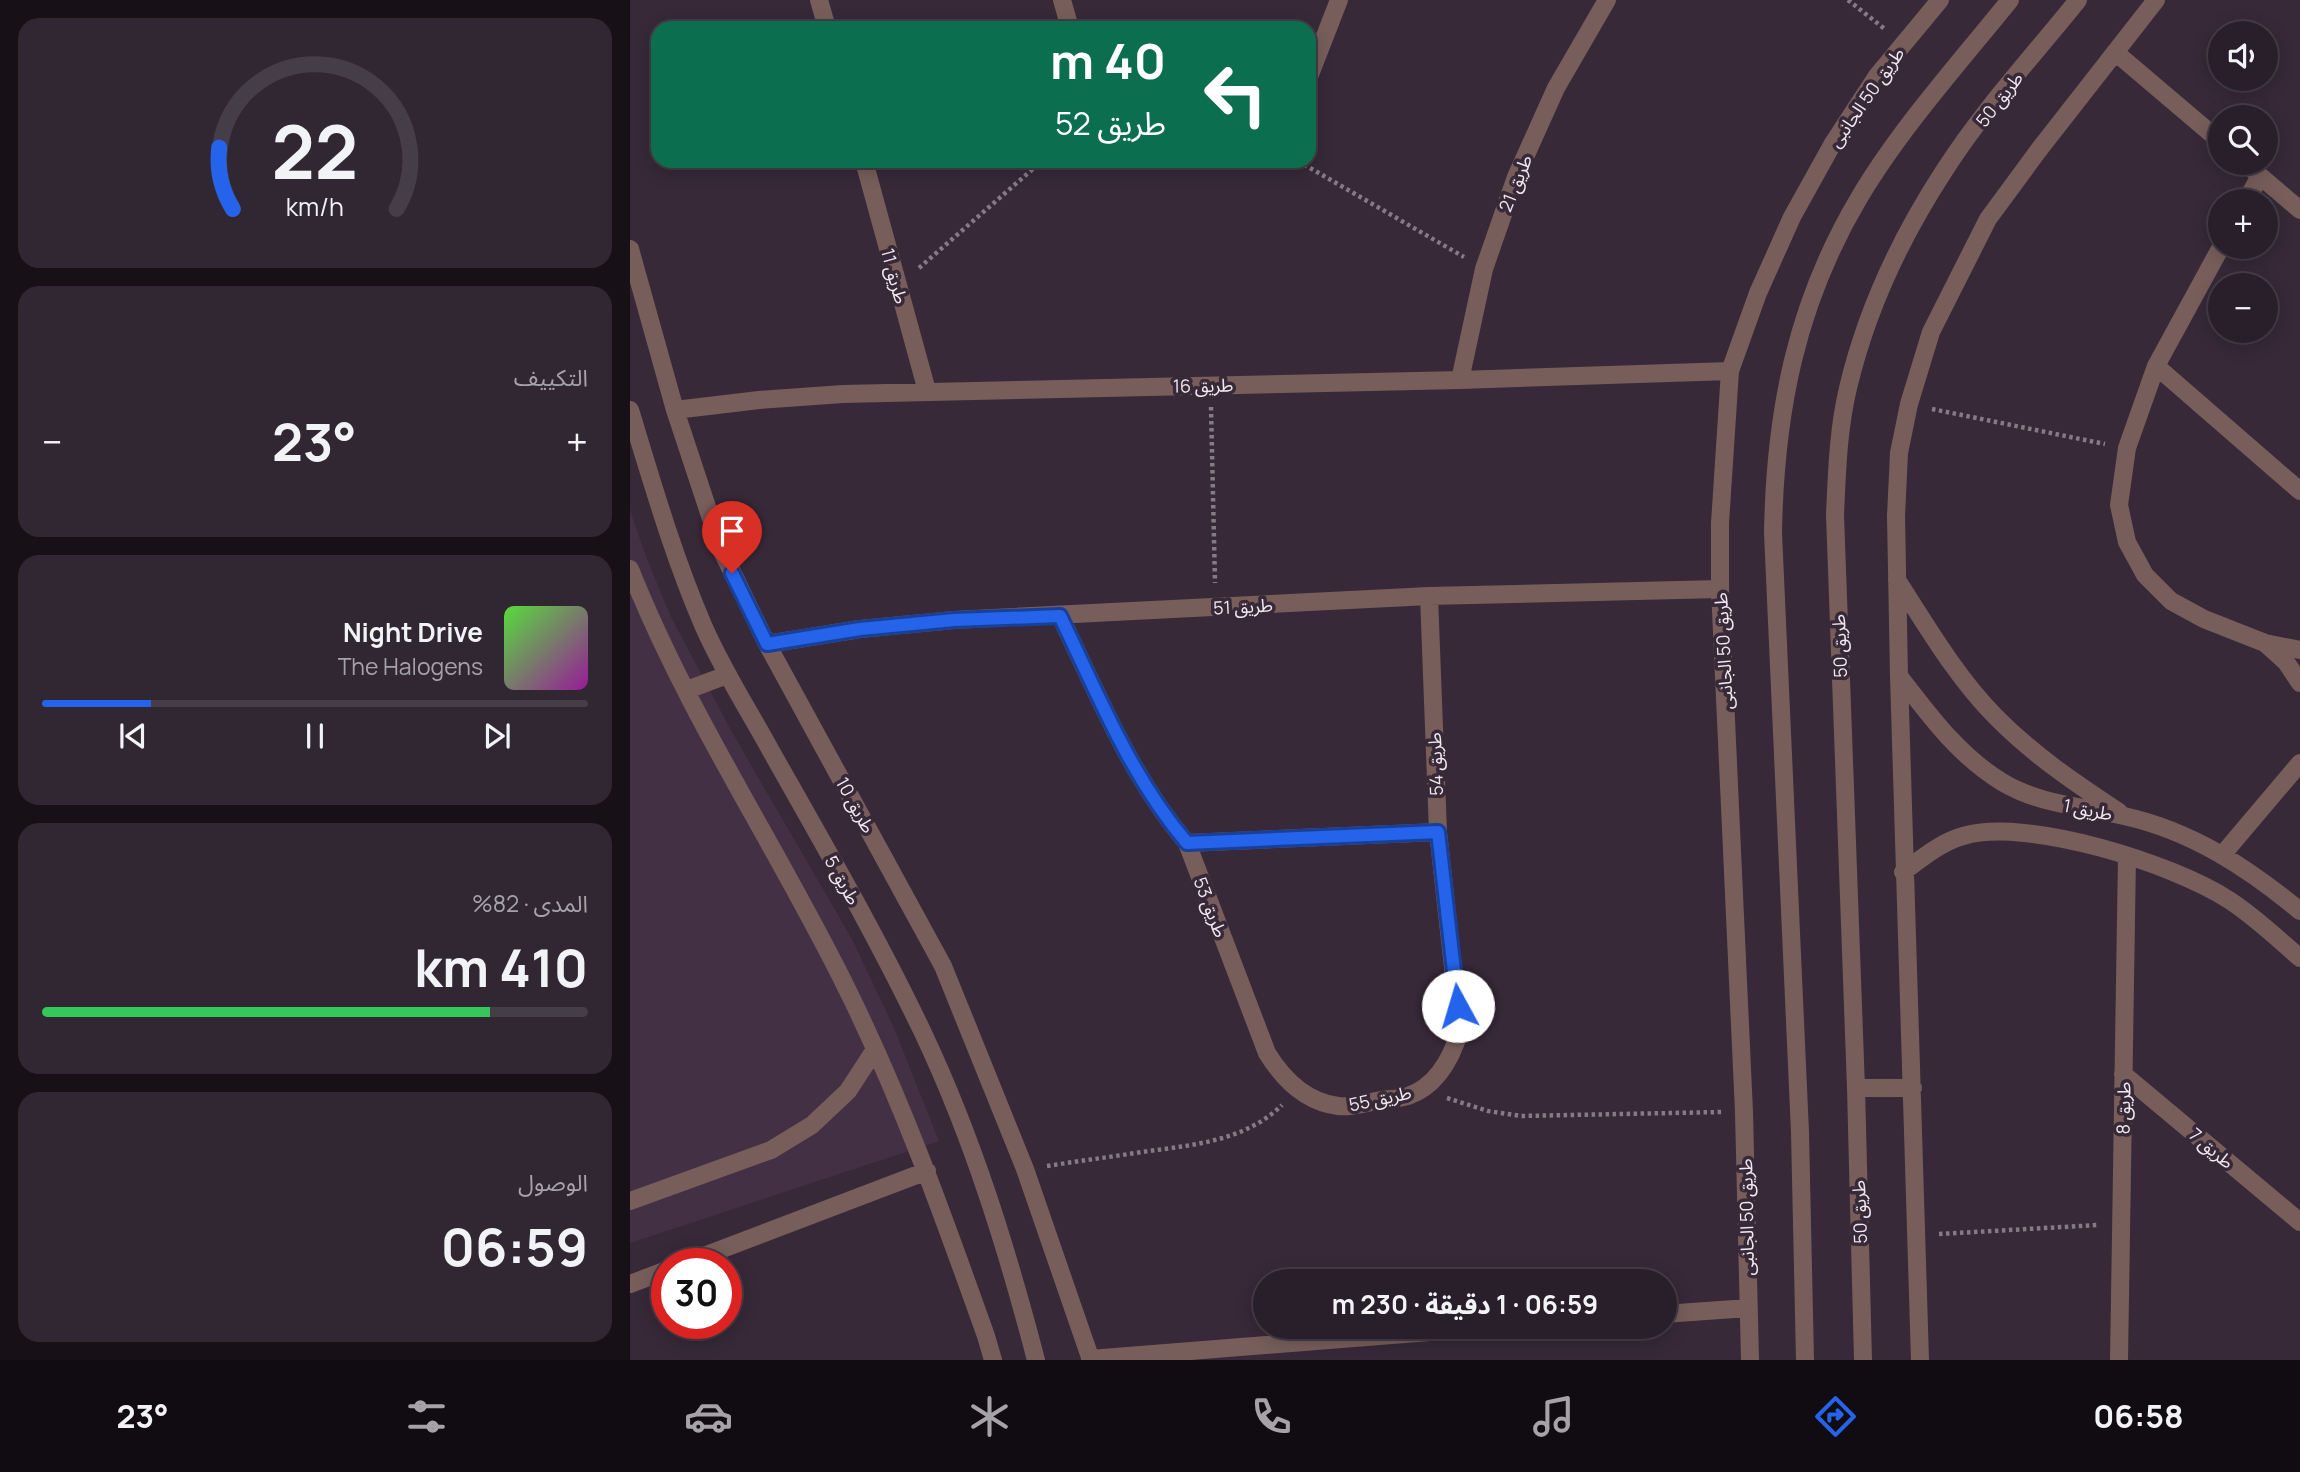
<!DOCTYPE html>
<html lang="ar">
<head>
<meta charset="utf-8">
<style>
  :root { --surface:#291f2a; --page:#312732; --text:#f1f3f6; --muted:#a5a2a8; --line:#453d47; --accent:#2563eb }
  body { margin:0; font-family:Manrope,"Noto Sans Arabic",sans-serif; background:var(--page); color:var(--text); direction:rtl; height:100vh; display:flex; flex-direction:column; font-size:26px; white-space:nowrap }
  * { box-sizing:border-box; margin:0 }
  p { font-size:23px; color:var(--muted) }
  .icon { flex:none; width:38px; height:38px; fill:none; stroke:currentColor; stroke-width:2; stroke-linecap:round; stroke-linejoin:round }
  .map { position:relative; flex:1; overflow:hidden; direction:ltr }
  .panel { display:flex; flex-direction:column; gap:18px; padding:18px; background:#171117; width:630px }
  .panel>* { flex:none }
  .top-card { position:absolute; left:21px; top:21px; width:665px; height:147px; border-radius:21px; box-shadow:0 4px 18px #0003,0 0 0 2px var(--line); direction:rtl; background:#0b6e4f; color:#fff; overflow:hidden }
  .fabs { position:absolute; left:1578px; top:21px; display:grid; gap:14px }
  .fabs a { display:grid; place-items:center; width:70px; height:70px; border-radius:50%; background:var(--surface); box-shadow:0 4px 18px #0003,0 0 0 2px var(--line); font-size:35px }
  .speed { position:absolute; left:21px; top:1248px; display:flex; gap:14px; font-size:35px; font-weight:700; text-align:center }
  .speed>* { display:grid; place-content:center; width:91px; height:91px; border-radius:50%; background:var(--surface); box-shadow:0 4px 18px #0003,0 0 0 2px var(--line); line-height:1 }
  .speed .limit { border:10px solid #d22; background:#fff; color:#111 }
  .pin { position:absolute; display:grid; place-items:center; width:60px; height:60px; color:#fff; margin:-72px -30px; border-radius:50% 50% 50% 0; rotate:-45deg; box-shadow:0 0 7px #0007 }
  .pin .icon { rotate:45deg }
  .me { position:absolute; width:77px; margin:-38px; rotate:354deg; stroke-linejoin:round; filter:drop-shadow(0 0 5px #0008) }
  .turn { display:flex; align-items:center; gap:24px; height:147px; padding:0 35px; font-size:32px }
  .turn .icon { width:91px; height:91px; stroke-width:2.5 }
  .turn b { display:block; font-size:49px; line-height:60px }
  .big { font-size:52px; font-weight:700; line-height:1.1 }
  .panel .tile { flex:1; display:flex; flex-direction:column; justify-content:center; gap:10px; min-width:0; padding:0 24px; border-radius:21px; background:var(--page) }
  .panel .dial { align-items:center; gap:0 }
  .dial svg { height:182px; overflow:visible; fill:none; stroke:var(--line); stroke-width:7; stroke-linecap:round; text-anchor:middle }
  .dial text { fill:var(--text); stroke:none }
  .song { display:flex; align-items:center; gap:21px }
  .cover { width:84px; height:84px; border-radius:10px; background:linear-gradient(135deg,hsl(110 70% 55%),hsl(300 70% 35%)) }
  .played { height:7px; border-radius:4px; background:linear-gradient(90deg,var(--accent) 20%,var(--line) 20%) }
  .keys { display:flex; justify-content:space-around; direction:ltr }
  .heat { display:flex; justify-content:space-between; align-items:center; font-size:38px; direction:ltr }
  .charge { height:10px; border-radius:5px; background:linear-gradient(90deg,#34c759 82%,var(--line) 0) }
  .trip { position:absolute; left:623px; top:1269px; width:424px; height:70px; border-radius:35px; background:var(--surface); box-shadow:0 4px 18px #0003,0 0 0 2px var(--line); font-weight:700; line-height:70px; text-align:center; direction:rtl }
  .menu { display:flex; height:112px; justify-content:space-around; align-items:center; background:#100c11; color:var(--muted) }
  .menu .icon { width:49px; height:49px }
  .menu .selected { color:var(--accent) }
  .menu b { font-size:32px; color:var(--text) }
  main { display:flex; flex:1; min-height:0 }
  .map>svg:first-child { display:block }
  .built { fill:#433045 }
  .lines { fill:none; stroke-linecap:round; stroke-linejoin:round }
  .path { stroke:#867a87; stroke-width:4.5; stroke-dasharray:3.5 3.5; stroke-linecap:butt }
  .minor { stroke:#775e5b; stroke-width:18 }
  .route-casing { stroke:#184099; stroke-width:18 }
  .route { stroke:#2563eb; stroke-width:12 }
  .labels { text-anchor:middle; dominant-baseline:central; stroke-width:7; stroke-linejoin:round; paint-order:stroke }
  .street-label { font-size:18px; fill:#f0e7f1; stroke:#372938 }
</style>
</head>
<body>
<main>
<div class="map">
<svg width="1670" height="1360" viewBox="0 0 1670 1360">
  <rect width="100%" height="100%" fill="#372938"/>
  <path class="built" d="M0 510 17 559 41 617 103 734 222 939 264 1028 309 1141 0 1243Z"/>
  <g class="lines">
    <path class="path" d="M1218 0 1256 30
      M668 161 834 257
      M289 268 412 161
      M581 407 585 583
      M1302 409 1475 444
      M817 1098 858 1111 891 1116 1092 1112
      M417 1166C449 1161 480 1157 512 1152 561 1145 614 1142 652 1105
      M1309 1234 1468 1225"/>
    <path class="minor" d="M189 0 197 28
      M432 0 440 28
      M1485 52 1591 142
      M679 77 709 0
      M234 161 297 391
      M1615 163 1670 210
      M1616 201 1630 176
      M1591 247 1526 366 1497 448 1489 505 1497 542 1515 575 1541 601 1574 619 1635 643 1670 650
      M0 249 45 410 91 549 137 644 313 966 395 1169 461 1360
      M1526 366 1670 491
      M830 380 854 269 886 177 926 88 977 0
      M0 410C22 482 43 555 73 625 92 669 118 709 141 751 194 845 248 938 294 1035 343 1139 377 1249 406 1360
      M45 410 129 400 213 394 830 380 1100 371
      M0 569C58 715 147 847 216 987 272 1100 314 1218 356 1336L363 1360
      M1267 580C1296 625 1327 678 1365 716 1402 754 1445 783 1489 812
      M430 616C468 694 500 776 557 843L637 1053C653 1079 676 1102 708 1106 720 1108 735 1103 746 1101 756 1099 768 1099 778 1096 807 1086 822 1057 830 1030L808 832 799 596
      M1635 643 1656 662 1670 683
      M137 644 230 629 324 620 799 596 1090 589
      M1269 676C1300 716 1328 755 1372 782 1410 805 1453 806 1494 816 1562 831 1618 868 1670 911
      M57 690 97 675
      M557 843 808 832
      M1593 854 1670 763
      M1273 872C1291 859 1311 842 1333 836 1397 817 1544 864 1599 900 1624 916 1647 938 1670 958
      M1493 1074 1670 1222
      M1226 1088H1283
      M0 1201 141 1150 182 1125 218 1091 244 1051
      M53 1264 297 1171
      M0 1284 37 1270
      M1034 1314 1118 1308
      M460 1359 875 1326
      M1120 1360 1114 1112 1090 589V523L1100 371 1128 293 1162 217 1202 145 1247 76 1310 0
      M1175 1360 1170 1132 1143 533C1145 412 1166 304 1229 198 1270 129 1329 63 1380 0
      M1233 1360 1226 1088 1205 515C1207 472 1208 430 1218 388 1236 312 1271 237 1314 171 1353 110 1403 56 1448 0
      M1290 1360 1269 676 1266 516 1269 453 1279 404 1301 332 1358 219 1408 151 1526 0
      M1489 1360 1497 856"/>
  </g>
  <g class="lines">
    <g class="route-casing">
      <path id="route" d="M102 573 137 644 230 629 324 620 430 616C468 694 500 776 557 843L808 832 828 1006"/>
    </g>
    <use href="#route" class="route"/>
  </g>
  <g class="labels">
    <g class="street-label">
      <text transform="translate(1236 97) rotate(-55)">طريق 50 الجانبى</text>
      <text transform="translate(1369 99) rotate(-52)">طريق 50</text>
      <text transform="translate(885 183) rotate(-68)">طريق 21</text>
      <text transform="translate(265 276) rotate(75)">طريق 11</text>
      <text transform="translate(573 385) rotate(-1)">طريق 16</text>
      <text transform="translate(613 606) rotate(-3)">طريق 51</text>
      <text transform="translate(1209 646) rotate(-92)">طريق 50</text>
      <text transform="translate(1093 651) rotate(-93)">طريق 50 الجانبى</text>
      <text transform="translate(805 764) rotate(-92)">طريق 54</text>
      <text transform="translate(226 805) rotate(61)">طريق 10</text>
      <text transform="translate(1458 809) rotate(11)">طريق 1</text>
      <text transform="translate(213 880) rotate(61)">طريق 5</text>
      <text transform="translate(581 907) rotate(69)">طريق 53</text>
      <text transform="translate(750 1098) rotate(-12)">طريق 55</text>
      <text transform="translate(1493 1108) rotate(-89)">طريق 8</text>
      <text transform="translate(1582 1148) rotate(40)">طريق 7</text>
      <text transform="translate(1229 1212) rotate(-92)">طريق 50</text>
      <text transform="translate(1116 1217) rotate(-91)">طريق 50 الجانبى</text>
    </g>
  </g>
</svg>
<div class="fabs">
<a><svg class="icon" aria-label="sound" viewBox="0 0 24 24"><path d="M4 9h4l5-4v14l-5-4H4zM17 9q2 3 0 6"/></svg></a>
<a><svg class="icon" aria-label="search" viewBox="0 0 24 24"><circle cx="10" cy="10" r="6"/><path d="M15 15l6 6"/></svg></a>
<a>+</a>
<a>−</a>
</div>
<div class="speed"><div class="limit">30</div></div>
<div class="pin" style="left:102px;top:573px;background:#d93025"><svg class="icon" aria-label="arrive" viewBox="0 0 24 24"><path d="M6 21V4h12l-3 4 3 4H6"/></svg></div>
<svg class="me" style="left:828px;top:1006px" viewBox="-20 -20 40 40"><circle r="19" fill="#fff"/><path d="M0-13L10 11 0 6-10 11z" fill="#2563eb"/></svg>
<div class="trip">06:59 · 1 دقيقة · 230 m</div>
<div class="top-card">
<div class="turn"><svg class="icon" aria-label="left" viewBox="0 0 24 24"><path d="M17 20v-9H6M10 6l-5 5 5 5"/></svg><div><b>40 m</b>طريق 52</div></div>
</div>
</div>
<section class="panel">
<div class="tile dial"><svg viewBox="0 0 100 80">
<path d="M14 69A42 42 0 1 1 86 69"/>
<path d="M14 69A42 42 0 0 1 8 42" stroke="#2563eb"/>
<text x="50" y="56" font-size="32" font-weight="700">22</text>
<text x="50" y="72" font-size="11">km/h</text>
</svg></div>
<div class="tile"><p>التكييف</p>
<div class="heat"><a>−</a><b class="big">23°</b><a>+</a></div>
</div>
<div class="tile">
<div class="song"><i class="cover"></i><div><b>Night Drive</b><p>The Halogens</p></div></div>
<div class="played"></div>
<div class="keys"><svg class="icon" aria-label="previous" viewBox="0 0 24 24"><path d="M18 5L8 12l10 7zM5 5v14"/></svg><svg class="icon" aria-label="pause" viewBox="0 0 24 24"><path d="M8 5v14M16 5v14"/></svg><svg class="icon" aria-label="next" viewBox="0 0 24 24"><path d="M6 5l10 7-10 7zM19 5v14"/></svg></div>
</div>
<div class="tile"><p>المدى · 82%</p><b class="big">410 km</b><div class="charge"></div></div>
<div class="tile"><p>الوصول</p><b class="big">06:59</b></div>
</section>
</main>
<nav class="menu">
<b>06:58</b>
<svg class="icon selected" aria-label="directions" viewBox="0 0 24 24"><path d="M12 3l9 9-9 9-9-9zM9 14v-3h6M13 9l2 2-2 2"/></svg>
<svg class="icon" aria-label="music" viewBox="0 0 24 24"><path d="M9 18V5l10-2v13"/><circle cx="6" cy="18" r="3"/><circle cx="16" cy="16" r="3"/></svg>
<svg class="icon" aria-label="phone" viewBox="0 0 24 24"><path d="M5 4h4l2 5-3 2q2 4 5 5l2-3 5 2v4C11 20 4 13 5 4z"/></svg>
<svg class="icon" aria-label="climate" viewBox="0 0 24 24"><path d="M12 3v18M4 7l16 10M4 17L20 7"/></svg>
<svg class="icon" aria-label="car" viewBox="0 0 24 24"><path d="M5 17H2v-5l4-1 3-4h7l3 4 3 1v5h-3M9 17h6M6 11h13"/><circle cx="7" cy="17" r="2"/><circle cx="17" cy="17" r="2"/></svg>
<svg class="icon" aria-label="filters" viewBox="0 0 24 24"><path d="M4 7h16M4 17h16"/><circle cx="9" cy="7" r="2"/><circle cx="15" cy="17" r="2"/></svg>
<b>23°</b>
</nav>
</body>
</html>
